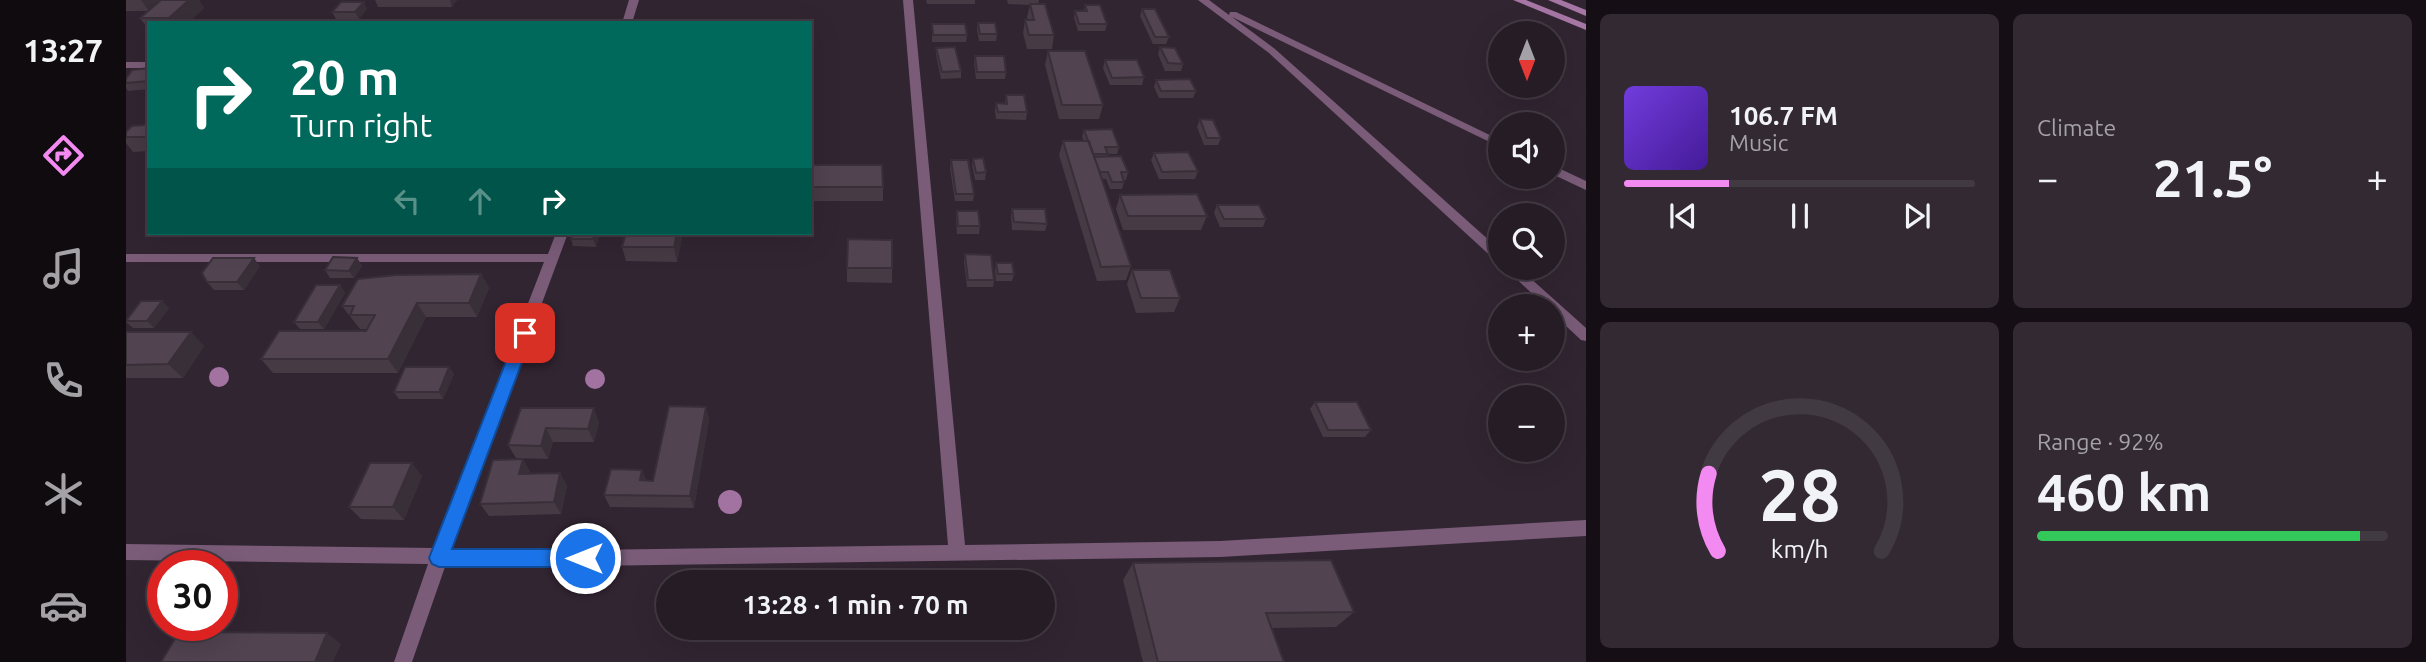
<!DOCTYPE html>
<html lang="en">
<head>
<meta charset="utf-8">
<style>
  :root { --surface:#261c26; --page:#322932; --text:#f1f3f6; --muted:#a4a1a7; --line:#423a43; --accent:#f38af2 }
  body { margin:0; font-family:Ubuntu,sans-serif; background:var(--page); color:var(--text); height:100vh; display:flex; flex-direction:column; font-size:26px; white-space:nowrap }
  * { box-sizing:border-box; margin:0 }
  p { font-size:23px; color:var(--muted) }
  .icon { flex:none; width:38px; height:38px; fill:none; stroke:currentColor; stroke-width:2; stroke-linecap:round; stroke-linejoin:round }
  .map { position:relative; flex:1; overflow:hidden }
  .details { display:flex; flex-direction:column; gap:14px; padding:14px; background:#150f15; width:840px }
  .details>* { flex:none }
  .banner { position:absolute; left:21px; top:21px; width:665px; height:214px; border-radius:0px; box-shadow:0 7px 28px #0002,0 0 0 2px var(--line); background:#00695c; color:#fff; overflow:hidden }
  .needle { width:46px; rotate:180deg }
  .tools { position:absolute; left:1362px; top:21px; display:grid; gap:14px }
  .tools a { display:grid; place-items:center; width:77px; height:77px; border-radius:50%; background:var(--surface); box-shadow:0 7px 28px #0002,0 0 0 2px var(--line); font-size:35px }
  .speed { position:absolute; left:21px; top:550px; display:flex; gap:14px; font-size:35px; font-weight:700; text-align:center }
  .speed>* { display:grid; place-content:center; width:91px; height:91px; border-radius:50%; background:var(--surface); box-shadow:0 7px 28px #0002,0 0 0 2px var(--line); line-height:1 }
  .speed .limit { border:10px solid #d22; background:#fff; color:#111 }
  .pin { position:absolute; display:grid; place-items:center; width:60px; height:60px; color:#fff; margin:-30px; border-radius:14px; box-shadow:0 4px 10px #0006 }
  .me { position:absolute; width:77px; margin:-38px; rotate:270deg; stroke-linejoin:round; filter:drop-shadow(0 0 5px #0008) }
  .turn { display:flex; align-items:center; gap:24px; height:147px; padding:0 28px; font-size:32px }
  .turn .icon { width:91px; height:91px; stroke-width:2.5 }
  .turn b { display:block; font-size:49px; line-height:60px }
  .lanes { display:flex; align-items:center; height:66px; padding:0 28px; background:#0003; justify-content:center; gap:35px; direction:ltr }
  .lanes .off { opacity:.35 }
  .big { font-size:52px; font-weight:700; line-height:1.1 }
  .details .tile { flex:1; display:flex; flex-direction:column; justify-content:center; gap:10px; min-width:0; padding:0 24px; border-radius:10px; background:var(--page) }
  .details .dial { align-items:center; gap:0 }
  .dial svg { height:182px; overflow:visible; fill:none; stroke:var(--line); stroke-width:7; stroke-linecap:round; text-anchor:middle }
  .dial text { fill:var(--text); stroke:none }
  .song { display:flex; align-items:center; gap:21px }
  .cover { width:84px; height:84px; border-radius:10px; background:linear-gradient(135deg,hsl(260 70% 55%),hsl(260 70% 35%)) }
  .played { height:7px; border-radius:4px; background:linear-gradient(90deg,var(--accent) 30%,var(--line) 30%) }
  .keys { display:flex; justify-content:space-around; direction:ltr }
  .heat { display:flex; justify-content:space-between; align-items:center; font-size:38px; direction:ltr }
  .charge { height:10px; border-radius:5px; background:linear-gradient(90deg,#34c759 92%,var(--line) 0) }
  .details .tiles { flex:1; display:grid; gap:14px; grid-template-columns:repeat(2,1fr) }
  .trip { position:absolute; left:530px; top:570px; width:399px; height:70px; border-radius:35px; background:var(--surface); box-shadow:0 7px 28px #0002,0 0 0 2px var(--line); font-weight:700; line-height:70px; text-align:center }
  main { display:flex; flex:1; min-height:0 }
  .tab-bar { display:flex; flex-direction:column; width:126px; justify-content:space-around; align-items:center; background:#0f0b0f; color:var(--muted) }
  .tab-bar .icon { width:49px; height:49px }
  .tab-bar .active { color:var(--accent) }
  .tab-bar b { font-size:32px; color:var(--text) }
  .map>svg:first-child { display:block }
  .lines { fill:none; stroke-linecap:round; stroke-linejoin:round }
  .minor { fill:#7a5c79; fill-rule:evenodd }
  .secondary { fill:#a676a5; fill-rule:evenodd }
  .tree { fill:#a273a1 }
  .wall { fill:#463a45 }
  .shaded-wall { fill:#392f38 }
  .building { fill:#514350; stroke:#392f38; stroke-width:2 }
  .route { fill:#1a73e8; stroke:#114b97; stroke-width:2 }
</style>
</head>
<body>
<main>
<nav class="tab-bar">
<b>13:27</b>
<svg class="icon active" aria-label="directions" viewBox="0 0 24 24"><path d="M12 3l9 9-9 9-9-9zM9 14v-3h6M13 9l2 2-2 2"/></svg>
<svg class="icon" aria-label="music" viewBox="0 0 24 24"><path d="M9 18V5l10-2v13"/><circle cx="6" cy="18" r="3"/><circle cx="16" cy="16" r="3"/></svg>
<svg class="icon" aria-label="phone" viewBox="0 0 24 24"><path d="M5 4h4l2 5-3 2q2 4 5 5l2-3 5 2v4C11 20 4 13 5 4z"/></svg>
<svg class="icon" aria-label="climate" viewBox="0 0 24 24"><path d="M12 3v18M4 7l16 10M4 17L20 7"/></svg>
<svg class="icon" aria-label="car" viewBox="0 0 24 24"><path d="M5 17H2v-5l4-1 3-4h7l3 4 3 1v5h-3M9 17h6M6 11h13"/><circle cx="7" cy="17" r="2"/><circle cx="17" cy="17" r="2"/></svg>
</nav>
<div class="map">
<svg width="1460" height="662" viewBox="0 0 1460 662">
  <rect width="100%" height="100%" fill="#322532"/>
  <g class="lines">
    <path class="minor" d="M503 0H513L506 23H496Z
      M777 0H787L839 545 1094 541 1460 520V536L1094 557 459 566 320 564 286 662H268L302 564 0 560V544L308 548 418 262H0V254H422L430 233H442L325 548 459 550 822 545Z
      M1072 0H1083L1103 15 1104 12H1110L1374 140V147L1106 17 1149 49 1374 250V261L1369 260 1143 53Z
      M0 62H23V68H0Z
      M1426 165 1460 181V190L1426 174Z
      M1379 268H1393L1460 328V341L1455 340 1426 313V306H1419Z"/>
    <path class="secondary" d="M1387 0H1400L1460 24V30Z
      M1422 0H1435L1460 10V16Z"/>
  </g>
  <g class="tree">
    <circle cx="93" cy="377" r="10"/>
    <circle cx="469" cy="379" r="10"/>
    <circle cx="604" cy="502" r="12"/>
  </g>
  <path class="wall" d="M0 0H73L78 8 62 23H23V30L14 18 22 11H0Z
    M249 0H331L326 7H252Z
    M800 0H849V4H801Z
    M881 0H913L912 4 928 35 926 49H901L897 33 899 20H902L901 17 904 5 882 4Z
    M959 5 981 24 979 31H952L948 18 949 11H958Z
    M241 9 233 19H210L206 12Z
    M1016 9 1043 37 1040 44H1027L1014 16Z
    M852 23 871 34 870 41H853L851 30Z
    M806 24 841 35 840 42H806Z
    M1034 47 1057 64 1055 71H1039L1032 54Z
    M810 48 835 71V78L815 79 810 55Z
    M922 51 977 105 973 119H933L919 65Z
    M849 56 880 72 879 79H850L848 63Z
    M979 60 1018 77 1016 85H984L977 68Z
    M23 68V89L2 91 0 88V79Z
    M1030 80 1070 91 1067 98H1033L1028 87Z
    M880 95 901 112 900 120 870 119 869 111 870 103 879 104Z
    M1074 119 1095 138 1092 145H1078L1071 127Z
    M23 120V151L7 152 0 143V132L18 125Z
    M958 130 993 147 991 154H982L981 157 1002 172 1000 180H998V182L996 189H984L980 179H976L1005 266 1000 280 971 281 933 155 937 141H958L956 137Z
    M1028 153 1072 171 1069 179H1033L1025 160Z
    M847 159 860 172 859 180H849L846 166Z
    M825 160 848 194 847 201H829L824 168Z
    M684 165 757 187V201H684Z
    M994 195 1081 216 1075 230H997L990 209Z
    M1091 205 1140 219 1137 227H1094L1088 213Z
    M886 209 921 224 919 231 886 230 885 216Z
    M831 211 854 226 853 234H831L830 218Z
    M474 233 470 247 447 246 445 239Z
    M500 233H557L551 262 500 261 496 247Z
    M839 254 868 280 867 287H841L838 262Z
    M231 258 236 266 228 278H204L199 270Z
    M870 263 888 274 886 281H870L869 271Z
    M134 266 118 290H88L81 282Z
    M721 268H766V283L721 282Z
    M1006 270 1054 298 1048 312 1010 313 1001 284Z
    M355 274 363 288 351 317H300L272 373H147L135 359 240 331 241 329H234L216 306Z
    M214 285 219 293 198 329H174L168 322Z
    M43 308 28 328H7L0 322V320Z
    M0 332 78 346 57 378H0Z
    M323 367 328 374 317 399H273L268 392Z
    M1189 402 1245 430 1239 437H1197L1184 409Z
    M580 407 583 420 568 508 484 507 478 495 516 470 520 480 527 481Z
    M395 408 473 422 468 442H427L422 459 390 458 382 445Z
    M397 459 404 472V474L434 473 441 486 435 514 363 516 354 504Z
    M296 476 278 520 235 519 223 507Z
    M1007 563 1228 612 1210 627 1146 628 1158 662H1017L997 580Z"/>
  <path class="shaded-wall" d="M15 0H35L23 11Z
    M63 0H73L78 8 62 23H46L43 18Z
    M324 0H331L326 7Z
    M238 2 241 9 233 19 229 12Z
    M469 233H474L470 247 467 239Z
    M551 233H557L551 262 548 247Z
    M128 258 134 266 118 290 111 282Z
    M231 258 236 266 228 278 223 271Z
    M355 274 363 288 351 317 343 303Z
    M214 285 219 293 198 329 192 322Z
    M36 301 43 308 28 328 21 321Z
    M291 303 300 317 272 373 262 359Z
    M65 332 78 346 57 378 42 364Z
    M323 367 328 374 317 399 313 392Z
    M580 407 583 420 568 508 564 496Z
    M468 408 473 422 468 442 462 429Z
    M420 428 427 442 422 459 415 446Z
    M397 459 404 472 400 487 393 474Z
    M286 463 296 476 278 520 267 507Z
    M516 470 521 483 514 480Z
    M434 473 441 486 435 514 428 502Z
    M201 633 215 644 207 662H189Z"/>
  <path class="building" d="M35 0H63L43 18H14Z
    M215 2H238L229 12H206Z
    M904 4H919L928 35H903L899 20H908Z
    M959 5H974L981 24H953L949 11H961Z
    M1016 9H1029L1043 37H1029Z
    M852 23H869L871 34H854Z
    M806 24H839L841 35H807Z
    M829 47 835 71 816 72 810 48Z
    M1034 47 1049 48 1057 64 1042 63Z
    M922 51H959L977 105H936Z
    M849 56H878L880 72H851Z
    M979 60H1011L1018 77 986 78Z
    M23 68V81L0 83V79L6 70Z
    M1064 79 1070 91H1035L1030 80Z
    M880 95H898L901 112H872L870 103 881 104Z
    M1074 119 1087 120 1095 138H1081Z
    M23 120V137H0V132L6 126 18 125Z
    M986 129 993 147H979L982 154H967L958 130Z
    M937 141H963L1005 266 975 267Z
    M1062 152 1072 171 1036 172 1028 153Z
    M995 156 1002 172H995L998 182H986L982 172H974L968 157Z
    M857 158 860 172 850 173 847 159Z
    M825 160H842L848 194H830Z
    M684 165H756L757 187H684Z
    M1071 194 1081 216H1002L994 195Z
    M1091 205H1133L1140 219H1098Z
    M886 209H919L921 224 888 222Z
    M831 211H852L854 226H832Z
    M447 233H469L467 239H445Z
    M500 233H551L548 247H496Z
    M722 239 766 240V268H721Z
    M839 254 865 255 868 280H842Z
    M207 257 231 258 223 271 199 270Z
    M87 258H128L111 282H81L76 273Z
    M870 263H886L888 274H872Z
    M1006 270H1044L1054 298H1015Z
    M355 274 343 303H291L262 359H135L153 331H240L249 315H224L228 306H216L232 279 270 275Z
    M190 285H214L192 322H168Z
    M15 301H36L21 321H0Z
    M0 332H65L42 364 0 365Z
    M279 367H323L313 392H268Z
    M1189 402H1231L1245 430H1202Z
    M543 406 580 407 564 496 478 495 485 469 516 470 514 480 527 481Z
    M395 408H468L462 429 420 428 415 446 382 445Z
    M397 459 393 474 434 473 428 502 354 504 367 460Z
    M244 463H286L267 507H223Z
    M1205 560 1228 612 1140 613 1158 662H1032L1007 563Z
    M53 632 201 633 189 662H35Z"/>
  <path class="route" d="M399 327 407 333 326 549H459L466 551 469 558 466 564 459 567H313L306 564 303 558 391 333Z"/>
</svg>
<div class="tools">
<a><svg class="needle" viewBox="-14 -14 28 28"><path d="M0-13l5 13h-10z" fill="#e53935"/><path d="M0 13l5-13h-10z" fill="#a4a1a7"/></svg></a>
<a><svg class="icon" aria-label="sound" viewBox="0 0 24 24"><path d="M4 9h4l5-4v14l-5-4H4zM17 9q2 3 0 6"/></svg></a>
<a><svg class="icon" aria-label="search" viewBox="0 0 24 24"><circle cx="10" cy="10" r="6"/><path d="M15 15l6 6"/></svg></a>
<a>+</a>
<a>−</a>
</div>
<div class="speed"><div class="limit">30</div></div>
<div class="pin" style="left:399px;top:333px;background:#d93025"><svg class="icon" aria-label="arrive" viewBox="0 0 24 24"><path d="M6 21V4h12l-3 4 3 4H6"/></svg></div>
<svg class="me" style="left:459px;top:558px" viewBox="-20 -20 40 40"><circle r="17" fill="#1a73e8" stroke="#fff" stroke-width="3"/><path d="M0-11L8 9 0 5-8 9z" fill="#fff"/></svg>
<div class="trip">13:28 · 1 min · 70 m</div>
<div class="banner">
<div class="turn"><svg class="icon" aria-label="right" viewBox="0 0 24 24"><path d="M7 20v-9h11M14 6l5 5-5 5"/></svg><div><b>20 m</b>Turn right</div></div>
<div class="lanes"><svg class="icon off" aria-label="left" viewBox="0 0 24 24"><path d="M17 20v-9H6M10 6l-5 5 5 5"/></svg><svg class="icon off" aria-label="ahead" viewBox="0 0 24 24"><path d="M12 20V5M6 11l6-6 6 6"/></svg><svg class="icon" aria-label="right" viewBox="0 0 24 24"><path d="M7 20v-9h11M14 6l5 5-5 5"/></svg></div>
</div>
</div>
<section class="details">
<div class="tiles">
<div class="tile">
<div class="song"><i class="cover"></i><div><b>106.7 FM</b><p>Music</p></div></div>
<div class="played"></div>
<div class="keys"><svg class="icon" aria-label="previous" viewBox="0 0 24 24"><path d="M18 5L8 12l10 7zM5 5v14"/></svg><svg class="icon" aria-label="pause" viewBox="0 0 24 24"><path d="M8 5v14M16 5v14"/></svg><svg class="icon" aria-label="next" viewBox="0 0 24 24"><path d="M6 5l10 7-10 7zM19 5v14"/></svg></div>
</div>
<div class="tile"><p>Climate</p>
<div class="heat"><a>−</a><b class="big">21.5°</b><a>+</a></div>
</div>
<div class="tile dial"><svg viewBox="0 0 100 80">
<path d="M14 69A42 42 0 1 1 86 69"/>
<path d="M14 69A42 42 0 0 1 10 35" stroke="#f38af2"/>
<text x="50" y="56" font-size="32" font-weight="700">28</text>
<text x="50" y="72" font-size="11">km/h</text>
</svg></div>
<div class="tile"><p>Range · 92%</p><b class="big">460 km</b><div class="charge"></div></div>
</div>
</section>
</main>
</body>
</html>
